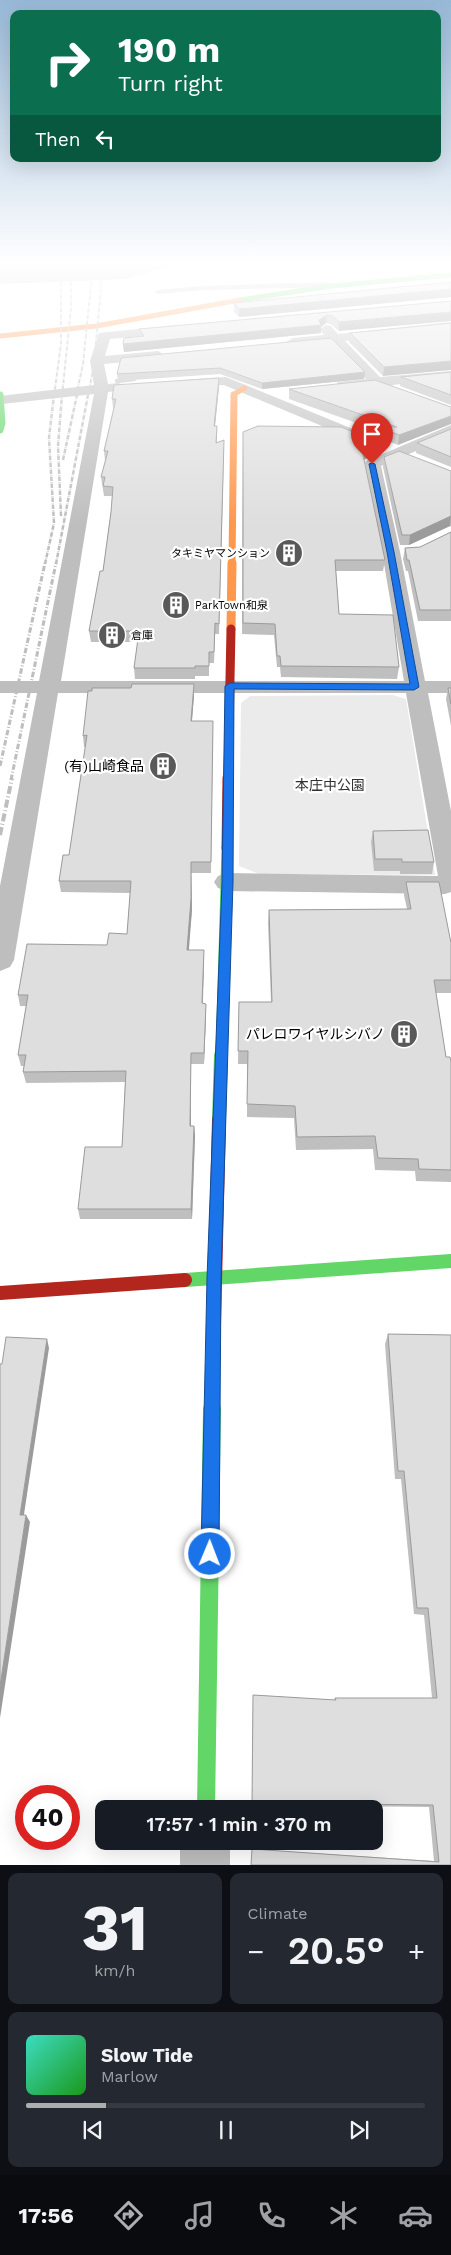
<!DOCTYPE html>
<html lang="en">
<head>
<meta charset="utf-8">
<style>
  :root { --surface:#171b24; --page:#242831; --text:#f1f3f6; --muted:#9ea1a6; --line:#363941; --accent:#adaeaf }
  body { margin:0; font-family:"Work Sans","Noto Sans JP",sans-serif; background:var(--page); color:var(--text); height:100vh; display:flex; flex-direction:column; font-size:19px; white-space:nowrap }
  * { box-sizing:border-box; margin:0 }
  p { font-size:16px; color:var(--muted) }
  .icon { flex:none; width:28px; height:28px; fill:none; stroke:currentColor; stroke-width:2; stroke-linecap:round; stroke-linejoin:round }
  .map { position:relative; height:1865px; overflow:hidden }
  .side { display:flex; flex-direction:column; gap:8px; padding:8px; background:#0d0f14; flex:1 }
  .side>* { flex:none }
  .top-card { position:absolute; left:10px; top:10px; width:431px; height:152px; border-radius:10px; box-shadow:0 5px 20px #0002; background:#0b6e4f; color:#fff; overflow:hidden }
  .speed { position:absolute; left:15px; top:1785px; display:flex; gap:10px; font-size:25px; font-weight:700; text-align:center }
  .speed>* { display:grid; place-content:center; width:65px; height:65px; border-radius:50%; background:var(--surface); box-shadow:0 5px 20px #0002; line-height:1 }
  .speed .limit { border:8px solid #d22; background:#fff; color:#111 }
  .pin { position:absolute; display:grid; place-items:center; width:42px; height:42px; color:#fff; margin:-51px -21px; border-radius:50% 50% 50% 0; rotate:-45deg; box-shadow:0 0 5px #0007 }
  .pin .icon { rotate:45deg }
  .me { position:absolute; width:55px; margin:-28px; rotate:1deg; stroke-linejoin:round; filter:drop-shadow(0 0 4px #0008) }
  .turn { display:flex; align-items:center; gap:18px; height:105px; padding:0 25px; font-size:22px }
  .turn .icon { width:65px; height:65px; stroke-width:2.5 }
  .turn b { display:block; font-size:35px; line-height:42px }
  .then { display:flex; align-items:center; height:48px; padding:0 25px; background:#0003; gap:10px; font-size:19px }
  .big { font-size:38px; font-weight:600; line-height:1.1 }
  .side .card { flex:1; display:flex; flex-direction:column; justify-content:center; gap:8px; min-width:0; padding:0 18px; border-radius:10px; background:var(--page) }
  .side .dial { align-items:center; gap:0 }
  .dial b { font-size:65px; line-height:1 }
  .song { display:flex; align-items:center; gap:15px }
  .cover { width:60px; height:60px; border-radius:8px; background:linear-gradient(135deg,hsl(170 70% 55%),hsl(120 70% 35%)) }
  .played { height:5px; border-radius:2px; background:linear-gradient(90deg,var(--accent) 20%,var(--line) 20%) }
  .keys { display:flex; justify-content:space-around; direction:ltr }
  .heat { display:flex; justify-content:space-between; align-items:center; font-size:28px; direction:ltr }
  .side .tiles { flex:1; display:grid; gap:8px; grid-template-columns:1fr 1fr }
  .card:last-child { grid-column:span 2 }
  .trip { position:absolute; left:95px; top:1800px; width:288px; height:50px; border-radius:10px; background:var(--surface); box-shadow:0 5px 20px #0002; font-weight:600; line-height:50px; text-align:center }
  .menu { display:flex; height:80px; justify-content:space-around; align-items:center; background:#090b0e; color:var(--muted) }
  .menu .icon { width:35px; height:35px }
  .menu .on { color:var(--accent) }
  .menu b { font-size:22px; color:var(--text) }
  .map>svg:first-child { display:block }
  .green { fill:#ebebeb }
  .water { fill:#bdbdbd }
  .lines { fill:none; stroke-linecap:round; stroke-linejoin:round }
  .stream { stroke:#bdbdbd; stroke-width:4.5 }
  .lane { fill:#bebebe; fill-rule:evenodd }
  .street { fill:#bebebe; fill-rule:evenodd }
  .fast-far4 { stroke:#63d668; stroke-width:5 }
  .fast-far3 { stroke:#63d668; stroke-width:7 }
  .fast-far2 { stroke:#63d668; stroke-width:11 }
  .fast-far1 { stroke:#63d668; stroke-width:14 }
  .fast { stroke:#63d668; stroke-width:18 }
  .slow-far2 { stroke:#ff974d; stroke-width:5 }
  .slow-far1 { stroke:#ff974d; stroke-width:7 }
  .slow { stroke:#ff974d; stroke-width:9 }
  .jam-far2 { stroke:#b3261e; stroke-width:9 }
  .jam-far1 { stroke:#b3261e; stroke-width:11 }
  .jam { stroke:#b3261e; stroke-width:14 }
  .rail-far3 { stroke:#bebebe; stroke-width:2; stroke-dasharray:4 1 0.5 1; stroke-linecap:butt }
  .rail-far2 { stroke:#bebebe; stroke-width:2.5; stroke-dasharray:4.5 1 0.5 1; stroke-linecap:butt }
  .rail-far1 { stroke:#bebebe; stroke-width:3; stroke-dasharray:5.5 2 1 2; stroke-linecap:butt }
  .rail { stroke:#bebebe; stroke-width:4; stroke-dasharray:8 2.5 1 2.5; stroke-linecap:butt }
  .wall { fill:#bfbfbf }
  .shaded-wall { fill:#9b9b9b }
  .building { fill:#dedede; stroke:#9b9b9b }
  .route { fill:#1a73e8; stroke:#114b97 }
  .labels { text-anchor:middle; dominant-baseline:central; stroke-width:4.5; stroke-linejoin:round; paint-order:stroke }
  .far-poi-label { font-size:11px; fill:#000; stroke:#fff; text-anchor:start }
  .poi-label { font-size:14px; fill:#000; stroke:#fff; text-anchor:end }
  .park-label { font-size:14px; fill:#313131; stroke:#fff }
</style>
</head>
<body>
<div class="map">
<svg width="451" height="1865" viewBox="0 0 451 1865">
  <rect width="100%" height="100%" fill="#fff"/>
  <path class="green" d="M393 695 406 699 435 875 259 874 239 866 241 703 250 696Z"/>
  <path class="water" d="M0 265H175L125 279 0 284Z"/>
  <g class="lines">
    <path class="stream" d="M117 381 134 379"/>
    <path class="lane" d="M327 282 333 285V287L203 290 158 294 154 292 158 290 203 286Z"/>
    <path class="street" d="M451 322V330L345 341 380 377 451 371V379L392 385 396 389 389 393 374 386 338 388 336 385 338 382 366 379 331 342 293 346 286 342 293 338 324 335 320 329 326 325 331 326 338 334Z
      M176 325 182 329 181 332 110 339 105 356 158 351 165 355 158 359 104 364 108 384 119 383 126 387 124 390 108 392 61 681H404L382 552 364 464 366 461 451 425V436L381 466 400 552 425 681H451V693H428L451 811V892L445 894 227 891 218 888 214 882 218 876 227 873 438 876 406 693H58L14 960 10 967 0 971V886L37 693H0V681H39L94 394 2 404H0V396L94 385 90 361 99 333Z
      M226 377 375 438 378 441 375 444H365L224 385 182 388 175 384 182 380Z
      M180 1841H230V1865H180Z"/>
    <path class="fast-far4" d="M240 300 331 286 451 275"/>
    <path class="fast-far3" d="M0 430 2 423 0 395"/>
    <path class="fast-far2" d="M221 1056 227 848"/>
    <path class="fast-far1" d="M219 1120 221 1055
      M185 1280 451 1261
      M212 1411V1405"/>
    <path class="fast" d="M206 1809 212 1409"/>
    <path class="slow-far2" d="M0 336 96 326 240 300
      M234 396V394L245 388"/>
    <path class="slow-far1" d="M232 564 234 395"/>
    <path class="slow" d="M231 629 232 563"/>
    <path class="jam-far2" d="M228 780 231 629"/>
    <path class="jam-far1" d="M227 848 228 778"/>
    <path class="jam" d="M0 1293 185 1280
      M212 1405 219 1120"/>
    <path class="rail-far3" d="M54 396 61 344V265
      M62 396 71 308V265
      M76 396 83 364 93 265
      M88 396 94 365 103 265"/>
    <path class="rail-far2" d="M63 460 77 395
      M61 516 58 446 62 395
      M45 564 54 523 49 438 54 395
      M56 564 88 395"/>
    <path class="rail-far1" d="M0 766 45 563
      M11 780 56 563"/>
    <path class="rail" d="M0 835 12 778"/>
  </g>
  <path class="wall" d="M451 297 239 317 234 312V303Z
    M451 301 339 331 332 325 326 323 321 327V333L124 352 123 344 139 336V329Z
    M451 323 383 376 349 342 350 333Z
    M121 358 364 379 262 389 220 374 118 381 117 374Z
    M451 372V405L400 386 401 377Z
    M219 387 215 426H217V442L224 449 219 634H215L214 663H209V676H195V679H135L134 668 138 642H91L89 631 103 571 111 512 112 496H104L101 477 105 461 104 451 114 408H113L112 399Z
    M289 389 451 407 398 445 378 437 379 431 289 399Z
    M451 429V467L416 453 417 443Z
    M243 432 380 443 379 453 365 459 364 461 385 560 383 571H336L339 614 399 667 397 679 281 677 280 667H277L274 635 242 634Z
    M384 457 451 471V527L450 526 409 545H400L383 467Z
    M451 532V621H418L408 571H406L403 559 405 548 420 547Z
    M448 688H451V726L446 699Z
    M194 695 192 721 213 732 211 873H191L192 910 188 950 204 962 203 1003 206 1004V1015L204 1064H191V1126H194L195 1136 192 1219H80L78 1209 122 1147 125 1082 26 1083 23 1072 24 1066H21L18 1055 26 1006H20L18 995 127 934 130 893 61 892 59 881 69 855 86 747H84L83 736Z
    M373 831 434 862 432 874H400V871H374L371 842Z
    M406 882 451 943V993H436L446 1057 451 1061V1182L416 1181 415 1171 375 1170 373 1149 296 1150 294 1118 247 1117V1064H238L239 1002H271L268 923 269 910 407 909 404 895Z
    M388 1334 451 1335V1865H251L252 1849 434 1861 429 1807 252 1805 253 1695 334 1700 335 1698H432L424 1615 414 1614 401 1479H395L385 1344Z"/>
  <path class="shaded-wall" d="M451 289V297L239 317V309Z
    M451 312V321L339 331V322Z
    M327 315 326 323 321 327V333L124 352 123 344 319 320Z
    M451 361V370L383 376 384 367Z
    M365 372 364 379 262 389V383Z
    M219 378V387L214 435V426Z
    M451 416V424L398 445 399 435Z
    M380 443 379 453 365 459 362 464 363 455 366 449Z
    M451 516 450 526 409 545 410 535Z
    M194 684V695L191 732V721Z
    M191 862 192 910 188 961 187 950Z
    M204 950V962L202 1015V1003Z
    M206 1004V1015L204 1064V1053Z
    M191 1053V1136L190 1126Z
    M194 1126 195 1136 192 1219 191 1209Z
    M47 1339 49 1348 23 1521 20 1515Z
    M26 1515 30 1522 0 1718V1686Z"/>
  <path class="building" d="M451 282V289L239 309 234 303Z
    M451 301V312L339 322 333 316 327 315 319 320 321 325 123 344 124 338 144 336 139 329Z
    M451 323V361L384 367 350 333Z
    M331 338 365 372 262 383 220 368 117 374 121 358Z
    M451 372V395L401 377Z
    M219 378 214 426H217L216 443 224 440 219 624 215 623 214 652H209V666H195V668H134L139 631H89L100 571H103L111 512 113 487 103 486 105 477H101L108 451H104L116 399H112L114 385Z
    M375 380 451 407V416L399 435 379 427H397L289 389Z
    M258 426 341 427 380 443 366 449 363 455 385 560H335L339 614 393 615 399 667 281 666 280 656H277L275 624 243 623V432Z
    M451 429V457L417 443Z
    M399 451 451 471V516L410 535H402L384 457Z
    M451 532V610H420L409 560H407L405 548 420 547Z
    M132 684H194L191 721H213L211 862H191V899L187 950H204L202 1003 206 1004 204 1053H191L190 1126H194L191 1209H78L85 1147H122L126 1071 23 1072 26 1055H18L28 995H18L27 944 107 945 109 933 127 934 131 881H59L63 855H69L87 735 83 736 88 691H92V688H131Z
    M448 688H451V704Z
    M428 830 434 862H402V859H375L373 831Z
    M406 882H439L451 943V980H434L446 1057H450L451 1061V1170L419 1169 418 1159 378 1158 375 1136 297 1137 295 1106 247 1104 248 1051H238L239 1002H272L269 910 411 909Z
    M388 1334 451 1335V1865H251L252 1849 439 1862 433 1805 252 1803 253 1695 336 1700 335 1698H437L428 1608H417L404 1471H398Z
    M6 1337 47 1339 20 1515H26L0 1686V1364H2Z"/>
  <linearGradient id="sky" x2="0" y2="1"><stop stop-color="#97b8d7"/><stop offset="0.5" stop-color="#fff"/><stop offset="1" stop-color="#fff" stop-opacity="0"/></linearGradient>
  <rect width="451" height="526" fill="url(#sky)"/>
  <path class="route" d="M372 463 375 464 394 552 419 687 414 690 234 689 233 882 221 1278 219 1554 216 1560 210 1562 204 1560 201 1554 207 1278 222 882 225 686 230 683 410 684 387 552 369 464Z"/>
  <defs>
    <g id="building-disc" transform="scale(1.4375)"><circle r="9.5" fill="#595959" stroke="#fff"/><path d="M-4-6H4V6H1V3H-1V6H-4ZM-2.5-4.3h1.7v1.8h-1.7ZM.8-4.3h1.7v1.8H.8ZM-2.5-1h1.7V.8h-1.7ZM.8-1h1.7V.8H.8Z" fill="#fff"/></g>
  </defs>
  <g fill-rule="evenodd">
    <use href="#building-disc" x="289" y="553"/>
    <use href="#building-disc" x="176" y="605"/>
    <use href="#building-disc" x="112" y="635"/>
    <use href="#building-disc" x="163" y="766"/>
    <use href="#building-disc" x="404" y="1034"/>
  </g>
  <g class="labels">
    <g class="far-poi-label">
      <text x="270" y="553" text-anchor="end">タキミヤマンション</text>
      <text x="195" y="605">ParkTown和泉</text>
      <text x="131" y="635">倉庫</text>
    </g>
    <g class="poi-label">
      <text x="144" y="766">(有)山崎食品</text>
      <text x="385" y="1034">パレロワイヤルシバノ</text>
    </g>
    <g class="park-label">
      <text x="330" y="785">本庄中公園</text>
    </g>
  </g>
</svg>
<div class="speed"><div class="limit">40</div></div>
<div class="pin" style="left:372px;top:464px;background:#d93025"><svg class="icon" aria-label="arrive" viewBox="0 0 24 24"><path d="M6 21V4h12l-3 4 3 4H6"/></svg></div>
<svg class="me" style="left:210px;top:1554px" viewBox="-20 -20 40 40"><circle r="17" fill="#1a73e8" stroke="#fff" stroke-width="3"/><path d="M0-11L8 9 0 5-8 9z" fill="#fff"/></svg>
<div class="trip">17:57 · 1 min · 370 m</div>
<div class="top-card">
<div class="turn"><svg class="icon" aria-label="right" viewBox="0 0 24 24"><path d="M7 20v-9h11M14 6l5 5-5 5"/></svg><div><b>190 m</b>Turn right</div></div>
<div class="then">Then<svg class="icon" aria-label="left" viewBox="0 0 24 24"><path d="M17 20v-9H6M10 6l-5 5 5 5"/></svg></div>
</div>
</div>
<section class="side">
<div class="tiles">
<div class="card dial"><b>31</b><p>km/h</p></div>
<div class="card"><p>Climate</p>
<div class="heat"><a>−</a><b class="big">20.5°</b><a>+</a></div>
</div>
<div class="card">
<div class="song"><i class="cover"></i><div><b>Slow Tide</b><p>Marlow</p></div></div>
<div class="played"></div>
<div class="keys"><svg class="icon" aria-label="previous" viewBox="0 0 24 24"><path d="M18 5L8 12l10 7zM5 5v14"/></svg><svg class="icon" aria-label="pause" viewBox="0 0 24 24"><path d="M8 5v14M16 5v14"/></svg><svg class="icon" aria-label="next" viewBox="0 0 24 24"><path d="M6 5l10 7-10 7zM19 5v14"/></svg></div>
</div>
</div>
</section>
<nav class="menu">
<b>17:56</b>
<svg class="icon on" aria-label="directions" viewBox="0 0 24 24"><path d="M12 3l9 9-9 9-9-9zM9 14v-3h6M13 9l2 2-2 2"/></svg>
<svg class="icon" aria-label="music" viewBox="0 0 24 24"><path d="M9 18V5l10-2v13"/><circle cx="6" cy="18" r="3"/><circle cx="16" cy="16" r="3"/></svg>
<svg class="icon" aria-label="phone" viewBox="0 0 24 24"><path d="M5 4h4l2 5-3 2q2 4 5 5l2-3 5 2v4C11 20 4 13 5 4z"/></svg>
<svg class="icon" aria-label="climate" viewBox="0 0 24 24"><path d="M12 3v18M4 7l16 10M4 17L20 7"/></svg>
<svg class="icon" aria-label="car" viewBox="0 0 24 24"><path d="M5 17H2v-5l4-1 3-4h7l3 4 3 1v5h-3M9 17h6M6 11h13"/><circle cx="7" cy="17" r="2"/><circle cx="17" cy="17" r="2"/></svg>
</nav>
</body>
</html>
